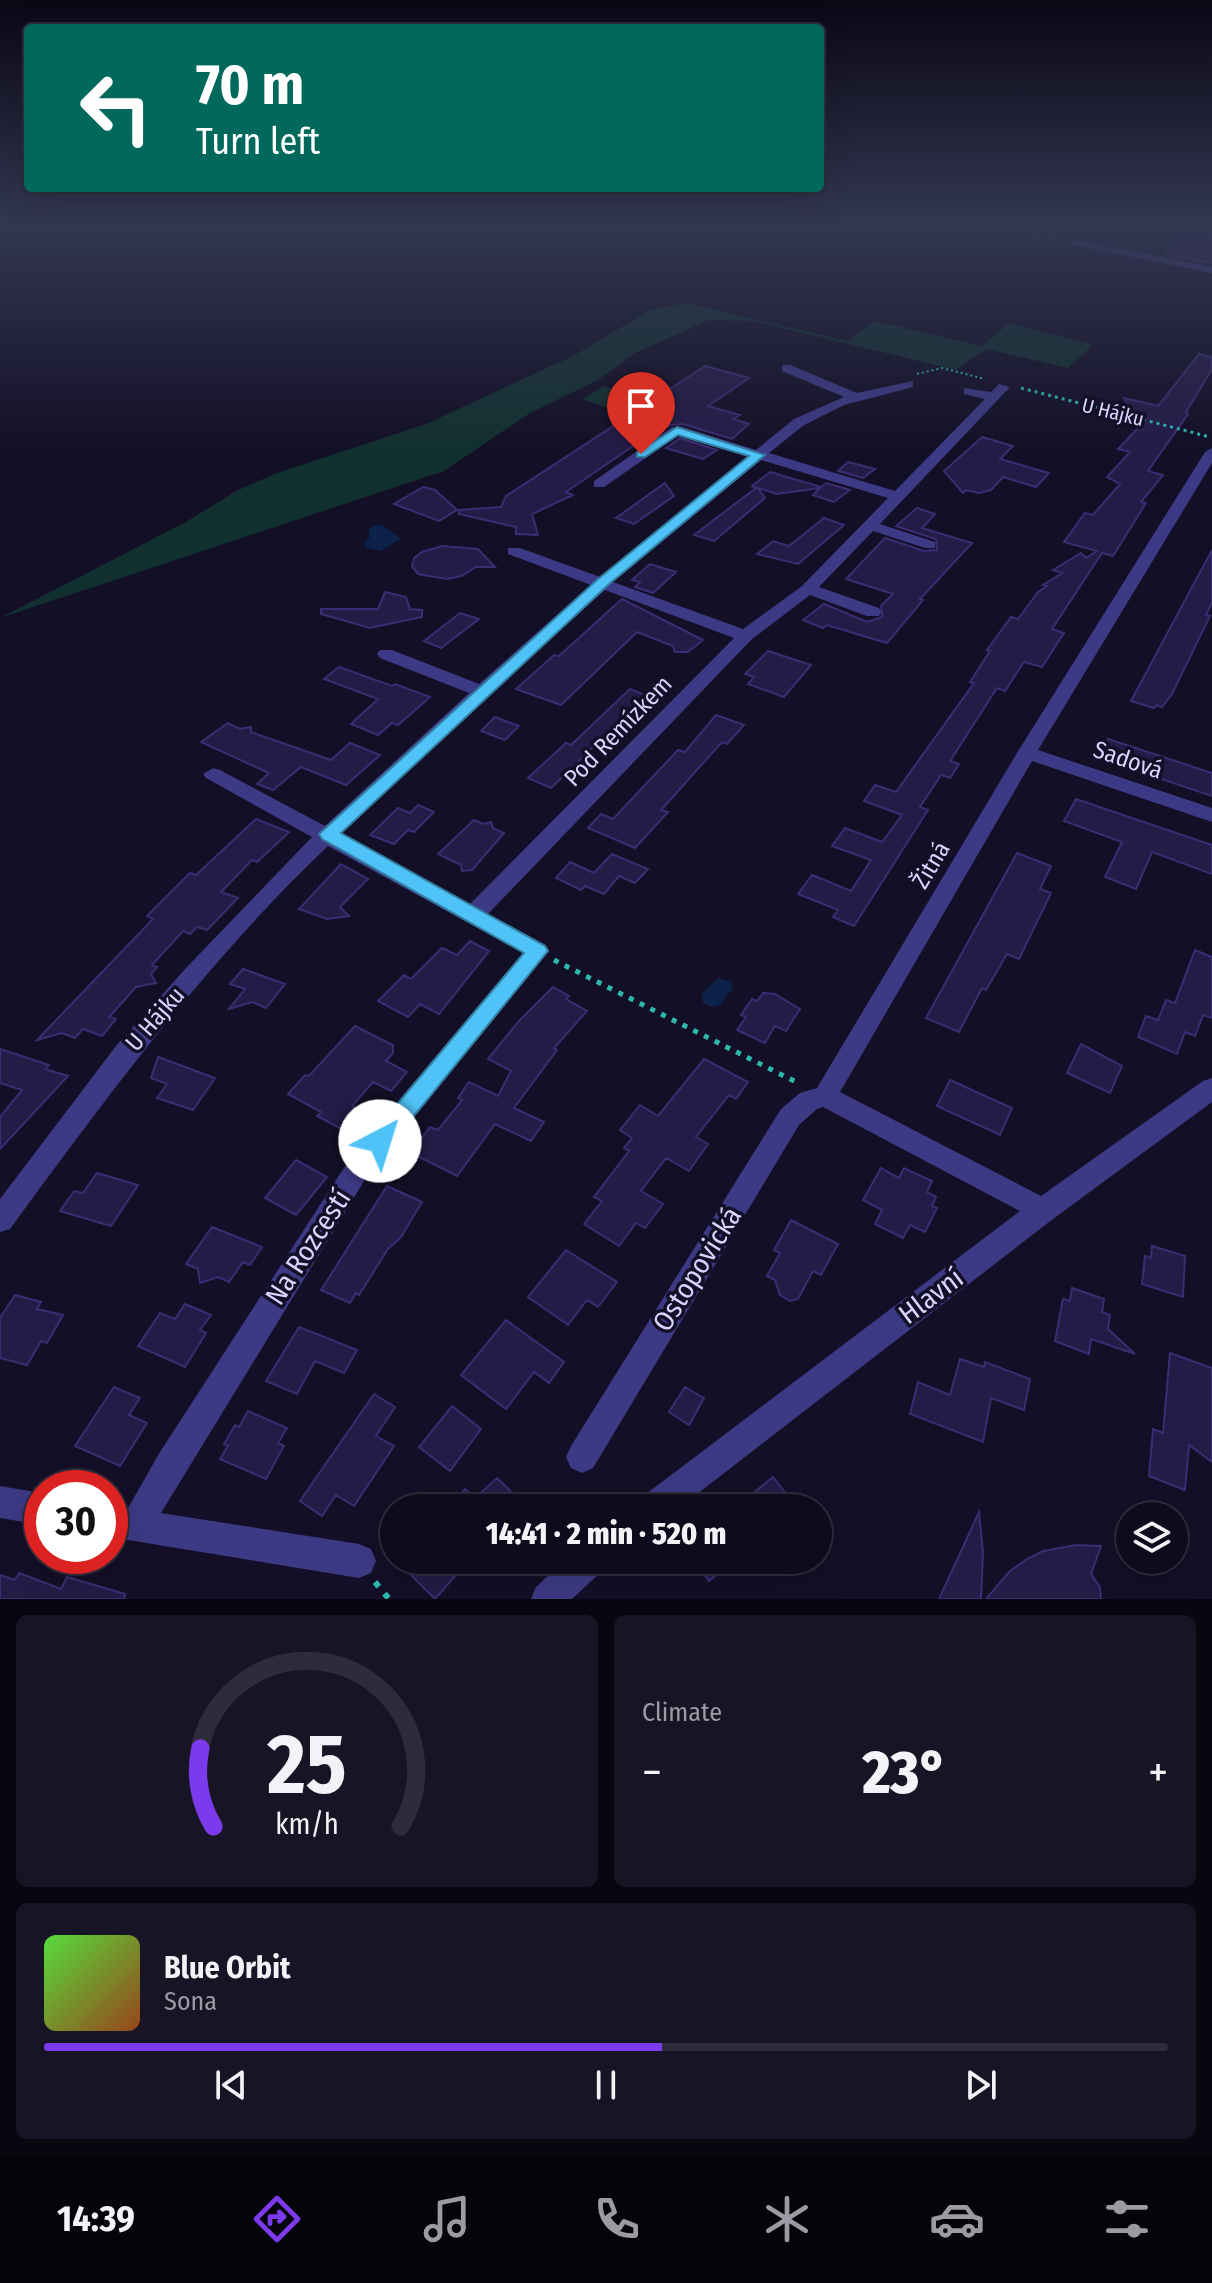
<!DOCTYPE html>
<html lang="en">
<head>
<meta charset="utf-8">
<style>
  :root { --surface:#0e0b1c; --page:#171425; --text:#f1f3f6; --muted:#9b9ba3; --line:#2e2b3b; --accent:#7c3aed }
  body { margin:0; font-family:"Fira Sans Condensed",sans-serif; background:var(--page); color:var(--text); height:100vh; display:flex; flex-direction:column; font-size:30px; white-space:nowrap }
  * { box-sizing:border-box; margin:0 }
  p { font-size:26px; color:var(--muted) }
  .icon { flex:none; width:44px; height:44px; fill:none; stroke:currentColor; stroke-width:2; stroke-linecap:round; stroke-linejoin:round }
  .map { position:relative; height:1599px; overflow:hidden }
  .side { display:flex; flex-direction:column; gap:16px; padding:16px; background:#08060f; flex:1 }
  .side>* { flex:none }
  .guide { position:absolute; left:24px; top:24px; width:800px; height:168px; border-radius:8px; box-shadow:0 8px 32px #0002,0 0 0 2px var(--line); background:#00695c; color:#fff; overflow:hidden }
  .controls { position:absolute; left:1116px; top:1502px; display:grid; gap:16px }
  .controls a { display:grid; place-items:center; width:72px; height:72px; border-radius:50%; background:var(--surface); box-shadow:0 8px 32px #0002,0 0 0 2px var(--line); font-size:40px }
  .speed { position:absolute; left:24px; top:1470px; display:flex; gap:16px; font-size:40px; font-weight:700; text-align:center }
  .speed>* { display:grid; place-content:center; width:104px; height:104px; border-radius:50%; background:var(--surface); box-shadow:0 8px 32px #0002,0 0 0 2px var(--line); line-height:1 }
  .speed .limit { border:12px solid #d22; background:#fff; color:#111 }
  .pin { position:absolute; display:grid; place-items:center; width:68px; height:68px; color:#fff; margin:-82px -34px; border-radius:50% 50% 50% 0; rotate:-45deg; box-shadow:0 0 8px #0007 }
  .pin .icon { rotate:45deg }
  .me { position:absolute; width:88px; margin:-44px; rotate:40deg; stroke-linejoin:round; filter:drop-shadow(0 0 6px #0008) }
  .turn { display:flex; align-items:center; gap:28px; height:168px; padding:0 40px; font-size:36px }
  .turn .icon { width:104px; height:104px; stroke-width:2.5 }
  .turn b { display:block; font-size:56px; line-height:68px }
  .big { font-size:60px; font-weight:800; line-height:1.1 }
  .side .card { flex:1; display:flex; flex-direction:column; justify-content:center; gap:12px; min-width:0; padding:0 28px; border-radius:12px; background:var(--page) }
  .side .dial { align-items:center; gap:0 }
  .dial svg { height:208px; overflow:visible; fill:none; stroke:var(--line); stroke-width:7; stroke-linecap:round; text-anchor:middle }
  .dial text { fill:var(--text); stroke:none }
  .song { display:flex; align-items:center; gap:24px }
  .cover { width:96px; height:96px; border-radius:12px; background:linear-gradient(135deg,hsl(110 70% 55%),hsl(20 70% 35%)) }
  .played { height:8px; border-radius:4px; background:linear-gradient(90deg,var(--accent) 55%,var(--line) 55%) }
  .keys { display:flex; justify-content:space-around; direction:ltr }
  .heat { display:flex; justify-content:space-between; align-items:center; font-size:44px; direction:ltr }
  .side .tiles { flex:1; display:grid; gap:16px; grid-template-columns:1fr 1fr }
  .card:last-child { grid-column:span 2 }
  .trip { position:absolute; left:380px; top:1494px; width:452px; height:80px; border-radius:40px; background:var(--surface); box-shadow:0 8px 32px #0002,0 0 0 2px var(--line); font-weight:800; line-height:80px; text-align:center }
  .dock { display:flex; height:128px; justify-content:space-around; align-items:center; background:#06040b; color:var(--muted) }
  .dock .icon { width:56px; height:56px }
  .dock .selected { color:var(--accent) }
  .dock b { font-size:36px; color:var(--text) }
  .map>svg:first-child { display:block }
  .green { fill:#12302f }
  .water { fill:#0c2248 }
  .building { fill:#241b47; stroke:#3b2d73; stroke-width:2 }
  .lines { fill:none; stroke-linecap:round; stroke-linejoin:round }
  .path-far3 { stroke:#2fb8b0; stroke-width:2; stroke-dasharray:2 3; stroke-linecap:butt }
  .path-far2 { stroke:#2fb8b0; stroke-width:3; stroke-dasharray:3 4; stroke-linecap:butt }
  .path-far1 { stroke:#2fb8b0; stroke-width:5; stroke-dasharray:5 7; stroke-linecap:butt }
  .path { stroke:#2fb8b0; stroke-width:6; stroke-dasharray:6 9; stroke-linecap:butt }
  .minor { fill:#3d3a85; fill-rule:evenodd }
  .route { fill:#4fc3f7; stroke:#337fa1; stroke-width:2 }
  .labels { text-anchor:middle; dominant-baseline:central; stroke-width:7; stroke-linejoin:round; paint-order:stroke }
  .far-street-label { font-size:20px; fill:#d9d4ff; stroke:#130f26 }
  .street-label { font-size:24px; fill:#d9d4ff; stroke:#130f26 }
  .near-street-label { font-size:28px; fill:#d9d4ff; stroke:#130f26 }
</style>
</head>
<body>
<div class="map">
<svg width="1212" height="1599" viewBox="0 0 1212 1599">
  <rect width="100%" height="100%" fill="#130f26"/>
  <path class="green" d="M686 303 847 341 875 321 982 346 1009 323 1093 345 1068 368 986 349 956 370 754 321 709 320 635 353 598 380 530 413 444 471 0 618 184 523 238 490 277 473 426 424 575 355 650 310Z
    M604 386 665 405 642 419 582 399Z"/>
  <path class="water" d="M374 525 384 526 401 539 380 551 367 548 364 544 370 536 368 530Z
    M718 978 731 981 733 988 720 1005 712 1007 703 1003 701 995Z"/>
  <path class="building" d="M1187 228 1212 232V263L1166 255Z
    M1199 354 1212 357V369L1186 412 1188 414 1148 471 1163 475 1141 502 1146 503 1113 556 1102 553 1052 629 1064 633 1042 667 1024 662 1005 691 997 688 950 761 959 764 950 778 941 775 920 807 928 810 854 926 833 917 838 910 798 894 812 875 851 891 871 860 832 846 845 828 882 842 902 815 864 801 875 785 896 792 974 683 970 682 990 651 987 650 1011 617 1018 619 1038 592 1047 586 1043 585 1062 573 1053 570 1081 553 1086 558 1097 551 1064 542 1085 513 1093 515 1120 484 1107 477 1130 452 1118 449 1138 428 1143 429 1124 398 1158 406Z
    M705 366 749 378 708 406 740 415 733 419 749 424 732 439 683 424 670 425 646 441 642 440 566 492 573 495 532 514 538 535 516 534V527L459 514V510L501 507 506 496Z
    M982 437 1013 446 1000 459 1049 473 1036 487 1003 477 991 490 979 493 966 490 963 493 944 471Z
    M680 438 717 450 703 459 666 448Z
    M848 462 875 469 863 478 838 471Z
    M770 472 821 487 826 483 850 490 834 502 813 495 820 488 777 494 758 488 765 498 714 541 694 535 756 488 752 486Z
    M665 483 674 496 634 524 616 518Z
    M423 487 435 490 457 510 439 521 394 504Z
    M917 508 935 514 922 528 972 543 920 599 923 600 887 643 827 625 823 628 803 620 824 604 867 622 882 617 881 606 893 594 846 579 885 538 924 551 937 550 936 539 896 526Z
    M824 518 844 525 798 564 757 554 773 541 789 546Z
    M442 546 478 549 495 567H476L461 576 447 579 418 574 412 566 414 558 422 552Z
    M1212 550V603L1206 615 1210 616 1172 694 1162 707 1157 705 1154 708 1131 701Z
    M650 564 676 572 653 593 635 587 640 582 632 580Z
    M385 592 406 597 410 609 422 610V617L370 628 321 614V609H378Z
    M622 599 703 640 688 652H675L673 646 637 632 561 705 516 689 554 655 559 656Z
    M460 613 479 619 441 648 424 641Z
    M768 651 811 665 784 697 748 684 754 677 745 674Z
    M339 667 392 686 395 684 430 697 398 725 392 723 378 735 351 724 378 699 324 679Z
    M630 689 650 697 616 732 611 730 551 788 528 778 566 743 571 745Z
    M716 715 744 725 727 744 722 742 661 810 668 812 635 848 588 828 601 814 613 819 678 750 685 752Z
    M495 717 519 726 505 740 481 731Z
    M228 723 240 729 251 727V732L331 760 350 743 380 755 346 785 301 767 273 790 257 784 269 773 201 742Z
    M1108 739 1212 773V796L1099 758Z
    M1076 799 1212 845V874L1152 852 1136 889 1105 877 1122 842 1064 821Z
    M418 805 434 812 414 832 408 830 394 844 370 835 398 808 410 813Z
    M256 819 289 832 257 862 252 860 221 892 238 898 207 930 197 927 190 934 183 931 152 965 157 967 151 974 156 983 136 987 109 1017 116 1019 102 1036 83 1029 75 1038 62 1033 37 1040 153 919 147 916 190 873 196 875Z
    M474 820 483 824 491 822 493 828 504 833 472 870 462 871 461 865 438 854Z
    M1017 853 1051 866 1040 889 1051 893 1019 959 1007 954 986 990 982 988 959 1032 926 1018Z
    M612 854 648 869 635 883 619 876 604 894 585 886 581 890 556 878 570 862 594 873Z
    M341 864 368 879 340 907 349 916 327 919 299 909Z
    M470 941 489 951 439 1014 420 1004 408 1017 378 1001 404 975 411 979 442 948 457 955Z
    M1195 950 1212 957V1018L1203 1015 1195 1036 1185 1032 1177 1054 1138 1037 1146 1016 1158 1020 1166 1000 1175 1003Z
    M243 969 285 984 266 1008 252 1002 229 1009 245 989 230 984Z
    M553 987 569 996 566 999 587 1011 554 1048 557 1050 514 1108 544 1122 531 1141 495 1124 457 1176 411 1153 430 1127 438 1130 462 1100 458 1098 469 1082 498 1096 511 1071 488 1059 519 1021Z
    M763 993 775 994 800 1009 786 1031 775 1026 765 1043 737 1030 746 1017 741 1015 752 999 757 1001Z
    M355 1026 393 1045V1053L386 1061 407 1072 391 1091 373 1082 352 1106 371 1116 355 1136 317 1116 321 1112 288 1094 305 1075 309 1076Z
    M1081 1044 1122 1066 1110 1093 1067 1073Z
    M0 1049 49 1065 45 1069 68 1076 0 1149V1117L22 1090 0 1083Z
    M158 1057 215 1078 193 1110 157 1098 167 1084 151 1078Z
    M704 1059 748 1082 736 1099 729 1095 696 1137 708 1144 689 1171 666 1158 641 1191 663 1204 645 1228 636 1223 619 1246 584 1224 602 1201 594 1197 629 1151 624 1148 632 1138 620 1130 640 1105 658 1116Z
    M950 1080 1012 1108 1000 1135 937 1106Z
    M296 1160 327 1177 296 1215 265 1198Z
    M881 1168 899 1178 904 1168 932 1181 927 1192 936 1197 932 1206 937 1208 925 1232 910 1225 903 1238 875 1224 882 1210 863 1200Z
    M97 1173 138 1185 111 1226 60 1211 74 1191 83 1193Z
    M387 1186 422 1202 401 1237 388 1249 359 1295 356 1293 350 1303 321 1290Z
    M791 1220 838 1244 821 1275 813 1271 798 1299 790 1301 780 1295 775 1280 767 1276 780 1253 774 1250Z
    M212 1227 262 1247 250 1265 243 1262 229 1282 218 1277 200 1283 198 1269 186 1264Z
    M1152 1246 1185 1256 1183 1297 1142 1284 1145 1256 1151 1258Z
    M566 1250 617 1282 598 1307 587 1300 568 1325 528 1297Z
    M1072 1288 1104 1299 1102 1312 1110 1315 1108 1329 1135 1354 1091 1339 1089 1354 1055 1341 1063 1299 1070 1301Z
    M15 1295 41 1302 37 1309 63 1315 47 1343 41 1341 27 1365 0 1358V1318Z
    M185 1304 211 1315 200 1330 206 1333 185 1367 138 1346 160 1313 175 1319Z
    M506 1320 564 1362 549 1383 534 1372 506 1409 461 1375Z
    M299 1327 357 1350 344 1373 315 1361 297 1394 266 1381Z
    M1170 1353 1212 1368V1462L1189 1445 1185 1490 1149 1476 1153 1429 1163 1433Z
    M960 1359 984 1367 985 1362 1030 1379 1024 1410 991 1398 983 1442 910 1414 918 1382 950 1395Z
    M114 1387 140 1398 129 1415 147 1423 120 1466 75 1446Z
    M685 1387 704 1398 689 1425 669 1412Z
    M374 1394 395 1407 376 1436 394 1446 354 1506 336 1495 322 1516 300 1501Z
    M452 1406 481 1429 450 1471 419 1447Z
    M248 1411 287 1428 278 1443 284 1446 266 1479 220 1459 228 1446 224 1444 235 1425 239 1427Z
    M773 1477 797 1508H735Z
    M497 1478 528 1508H448L465 1489 475 1498Z
    M979 1512 983 1552 981 1599H939Z
    M1076 1545 1101 1546 1091 1574 1100 1587 1101 1599H986L1010 1571 1027 1559 1043 1551Z
    M428 1560H469L435 1599 411 1575Z
    M694 1560H734L709 1581Z
    M19 1573 61 1589 67 1577 125 1594 124 1599H0V1575L15 1580Z"/>
  <g class="lines">
    <path class="path-far3" d="M989 227 1062 241
      M917 374 942 368 985 379"/>
    <path class="path-far2" d="M1021 388 1210 437"/>
    <path class="path-far1" d="M554 960 800 1084"/>
    <path class="path" d="M375 1582 389 1599"/>
    <path class="minor" d="M1076 240 1212 267V273L1072 245 1071 243Z
      M782 365H790L857 393 913 381V387L844 405 804 425 769 453 895 491 985 399 964 394V388L991 392 999 384 1010 387 880 524 935 542V548H925L873 531 819 587 879 608 881 612 879 616H867L810 595 751 640 488 914 546 945 549 951 369 1173 161 1513 359 1544 371 1549 376 1561 371 1573 359 1578 110 1537V1505L128 1508 160 1452 351 1157 523 953 328 846C207 961 108 1095 10 1229L0 1232V1199L116 1046 186 968 312 837 206 778 203 774 213 768 220 770 325 826 469 693 380 658 377 654 380 650H392L479 684 591 585 508 554V548H520L600 577 748 456 679 435 604 487H594V481L672 427H682L756 450 794 419 844 397 782 371ZM761 460 888 498 802 586 743 629 613 582ZM605 590 734 638 470 904 340 834 487 695Z
      M1212 448V463L1038 750 1212 808V822L1032 761 840 1092 1041 1196 1203 1081 1212 1078V1102L1053 1219 679 1508H637L642 1497 1020 1211 823 1107 817 1109 799 1125 593 1468 582 1473 571 1468 566 1457 571 1446 781 1109 800 1093 817 1088 1017 753 1205 452Z
      M0 1486 42 1493V1525L0 1518Z
      M565 1560H606L601 1572 572 1599H531L536 1587Z"/>
  </g>
  <linearGradient id="sky" x2="0" y2="1"><stop stop-color="#0a0815"/><stop offset="0.5" stop-color="#333752"/><stop offset="1" stop-color="#333752" stop-opacity="0"/></linearGradient>
  <rect width="1212" height="451" fill="url(#sky)"/>
  <path class="route" d="M677 427 765 455 608 585 341 833 545 946 548 951 388 1148 380 1151 372 1148 368 1141 372 1134 524 953 322 839 319 834 598 579 749 456 678 435 645 457H637V452Z"/>
  <g class="labels">
    <g class="far-street-label">
      <text transform="translate(1113 412) rotate(14)">U Hájku</text>
    </g>
    <g class="street-label">
      <text transform="translate(618 731) rotate(-46)">Pod Remízkem</text>
      <text transform="translate(1128 760) rotate(19)">Sadová</text>
      <text transform="translate(931 865) rotate(-59)">Žitná</text>
      <text transform="translate(155 1019) rotate(-49)">U Hájku</text>
    </g>
    <g class="near-street-label">
      <text transform="translate(308 1247) rotate(-57)">Na Rozcestí</text>
      <text transform="translate(697 1269) rotate(-58)">Ostopovická</text>
      <text transform="translate(931 1296) rotate(-37)">Hlavní</text>
    </g>
  </g>
</svg>
<div class="controls">
<a><svg class="icon" aria-label="layers" viewBox="0 0 24 24"><path d="M12 4l9 5-9 5-9-5zM3 14l9 5 9-5"/></svg></a>
</div>
<div class="speed"><div class="limit">30</div></div>
<div class="pin" style="left:641px;top:454px;background:#d93025"><svg class="icon" aria-label="arrive" viewBox="0 0 24 24"><path d="M6 21V4h12l-3 4 3 4H6"/></svg></div>
<svg class="me" style="left:380px;top:1141px" viewBox="-20 -20 40 40"><circle r="19" fill="#fff"/><path d="M0-13L10 11 0 6-10 11z" fill="#4fc3f7"/></svg>
<div class="trip">14:41 · 2 min · 520 m</div>
<div class="guide">
<div class="turn"><svg class="icon" aria-label="left" viewBox="0 0 24 24"><path d="M17 20v-9H6M10 6l-5 5 5 5"/></svg><div><b>70 m</b>Turn left</div></div>
</div>
</div>
<section class="side">
<div class="tiles">
<div class="card dial"><svg viewBox="0 0 100 80">
<path d="M14 69A42 42 0 1 1 86 69"/>
<path d="M14 69A42 42 0 0 1 9 39" stroke="#7c3aed"/>
<text x="50" y="56" font-size="32" font-weight="700">25</text>
<text x="50" y="72" font-size="11">km/h</text>
</svg></div>
<div class="card"><p>Climate</p>
<div class="heat"><a>−</a><b class="big">23°</b><a>+</a></div>
</div>
<div class="card">
<div class="song"><i class="cover"></i><div><b>Blue Orbit</b><p>Sona</p></div></div>
<div class="played"></div>
<div class="keys"><svg class="icon" aria-label="previous" viewBox="0 0 24 24"><path d="M18 5L8 12l10 7zM5 5v14"/></svg><svg class="icon" aria-label="pause" viewBox="0 0 24 24"><path d="M8 5v14M16 5v14"/></svg><svg class="icon" aria-label="next" viewBox="0 0 24 24"><path d="M6 5l10 7-10 7zM19 5v14"/></svg></div>
</div>
</div>
</section>
<nav class="dock">
<b>14:39</b>
<svg class="icon selected" aria-label="directions" viewBox="0 0 24 24"><path d="M12 3l9 9-9 9-9-9zM9 14v-3h6M13 9l2 2-2 2"/></svg>
<svg class="icon" aria-label="music" viewBox="0 0 24 24"><path d="M9 18V5l10-2v13"/><circle cx="6" cy="18" r="3"/><circle cx="16" cy="16" r="3"/></svg>
<svg class="icon" aria-label="phone" viewBox="0 0 24 24"><path d="M5 4h4l2 5-3 2q2 4 5 5l2-3 5 2v4C11 20 4 13 5 4z"/></svg>
<svg class="icon" aria-label="climate" viewBox="0 0 24 24"><path d="M12 3v18M4 7l16 10M4 17L20 7"/></svg>
<svg class="icon" aria-label="car" viewBox="0 0 24 24"><path d="M5 17H2v-5l4-1 3-4h7l3 4 3 1v5h-3M9 17h6M6 11h13"/><circle cx="7" cy="17" r="2"/><circle cx="17" cy="17" r="2"/></svg>
<svg class="icon" aria-label="filters" viewBox="0 0 24 24"><path d="M4 7h16M4 17h16"/><circle cx="9" cy="7" r="2"/><circle cx="15" cy="17" r="2"/></svg>
</nav>
</body>
</html>
